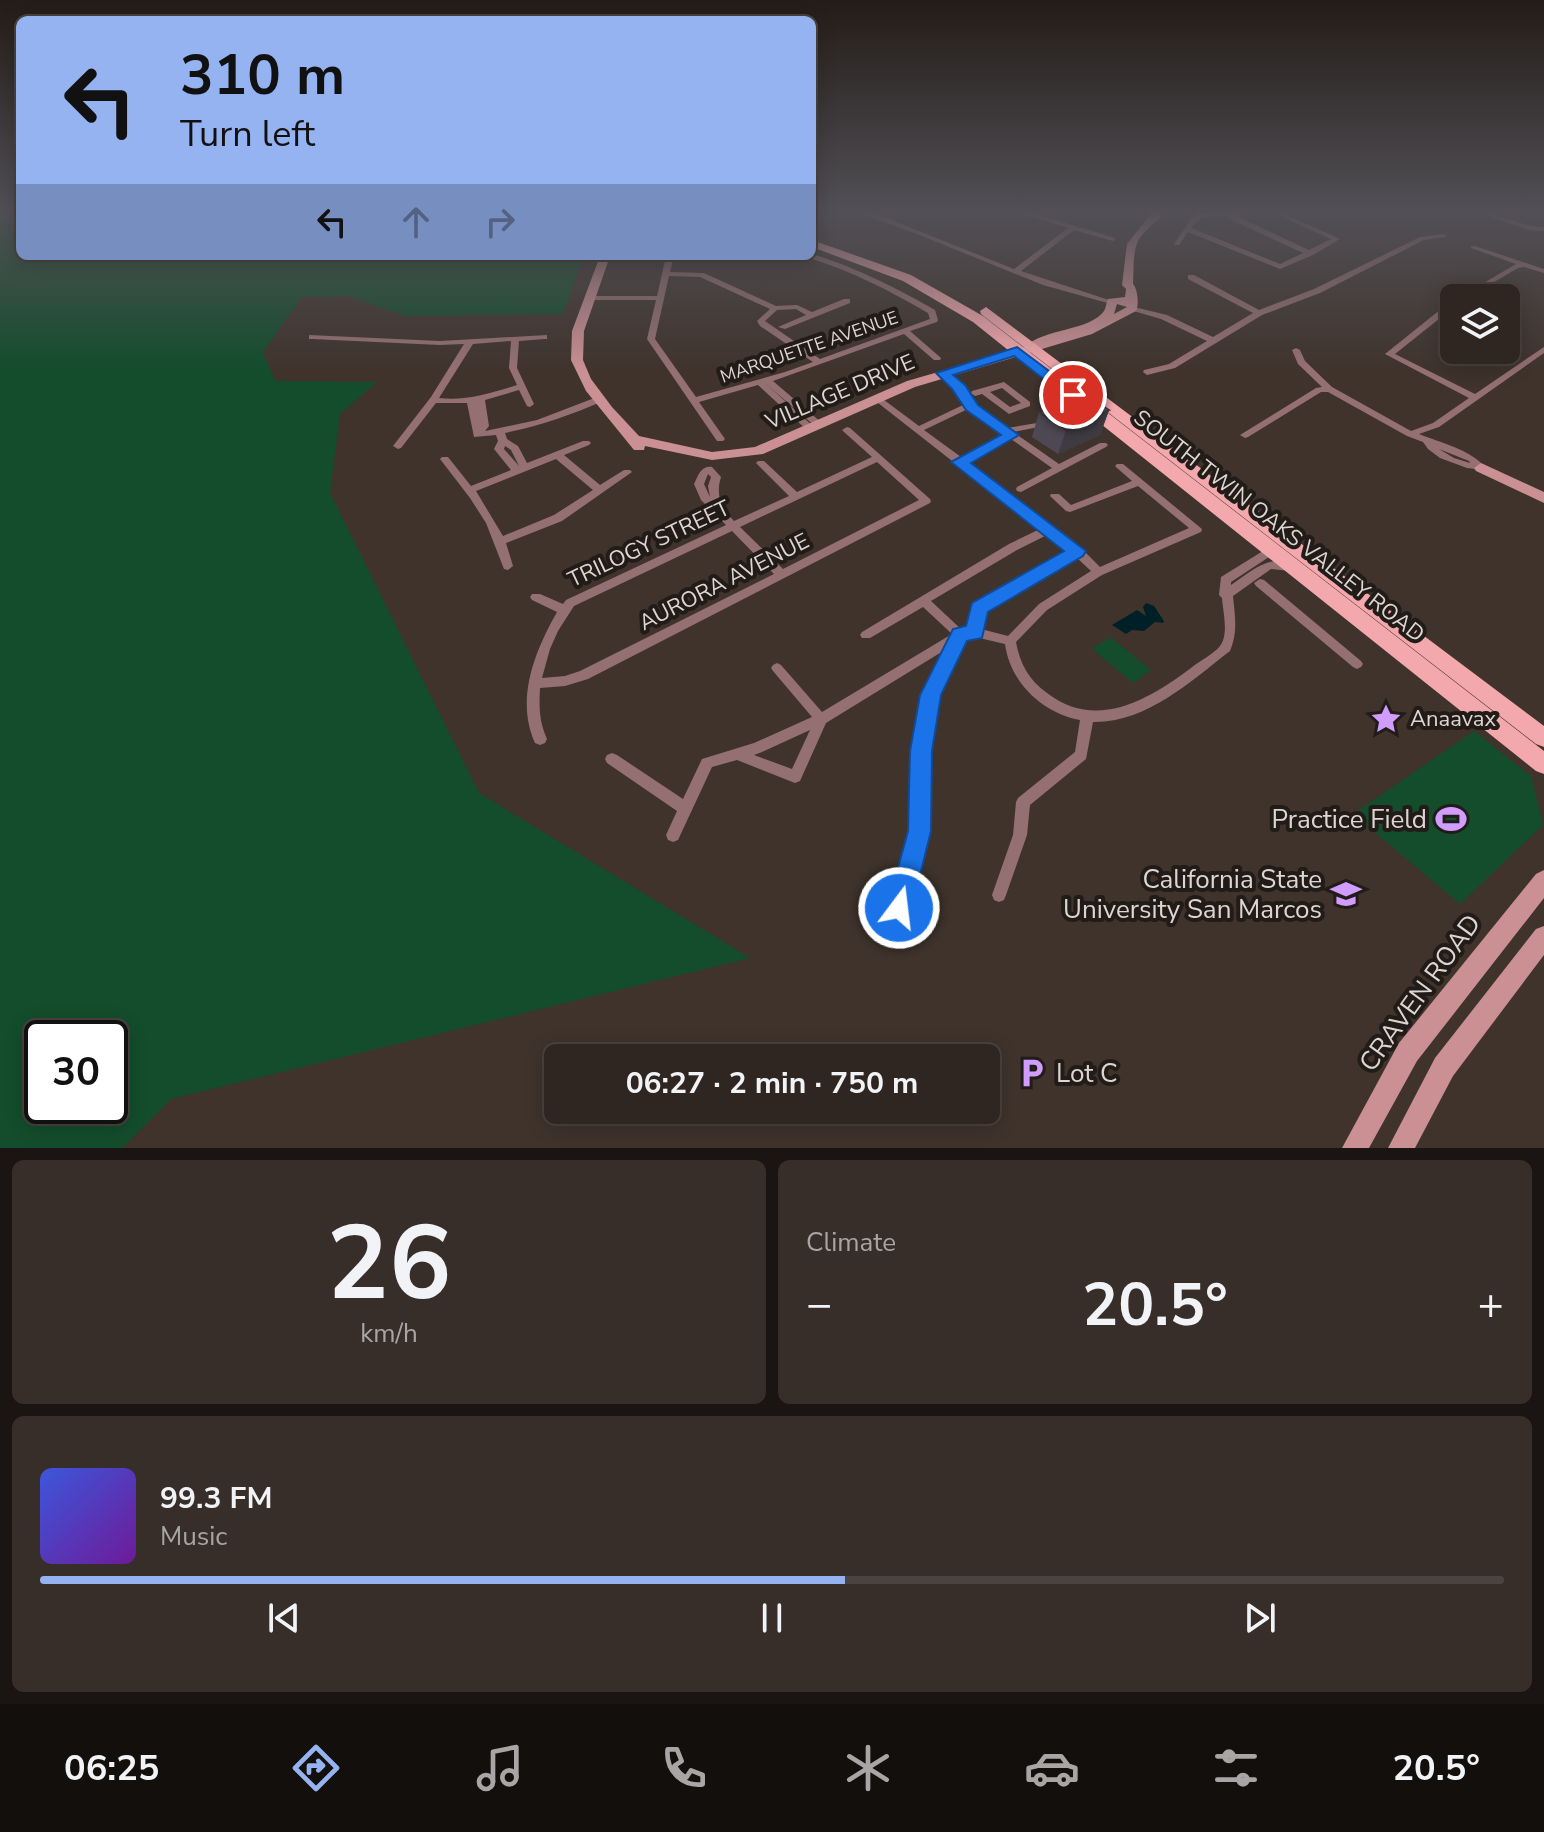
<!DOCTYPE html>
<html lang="en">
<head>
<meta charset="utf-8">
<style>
  :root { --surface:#2f2621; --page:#372e2a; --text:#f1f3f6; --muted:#a7a5a5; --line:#4a433f; --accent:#95b2f1 }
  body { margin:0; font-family:"Nunito Sans",sans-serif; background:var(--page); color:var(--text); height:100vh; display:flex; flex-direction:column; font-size:30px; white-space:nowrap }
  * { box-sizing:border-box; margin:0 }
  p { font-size:26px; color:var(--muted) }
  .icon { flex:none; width:44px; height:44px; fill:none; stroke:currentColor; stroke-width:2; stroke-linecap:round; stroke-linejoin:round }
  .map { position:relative; height:1148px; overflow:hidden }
  .sheet { display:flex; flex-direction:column; gap:12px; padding:12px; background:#1a1512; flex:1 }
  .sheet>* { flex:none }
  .banner { position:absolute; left:16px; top:16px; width:800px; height:244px; border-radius:12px; box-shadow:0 4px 20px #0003,0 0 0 2px var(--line); background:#95b2f1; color:#111; overflow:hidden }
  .controls { position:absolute; left:1440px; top:284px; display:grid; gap:16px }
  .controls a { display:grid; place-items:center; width:80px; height:80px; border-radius:12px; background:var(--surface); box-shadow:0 4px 20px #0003,0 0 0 2px var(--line); font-size:40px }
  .speed { position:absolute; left:24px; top:1020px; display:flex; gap:16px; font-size:40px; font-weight:700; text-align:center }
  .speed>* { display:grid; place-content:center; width:104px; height:104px; border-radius:50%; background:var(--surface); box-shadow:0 4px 20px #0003,0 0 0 2px var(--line); line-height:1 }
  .speed .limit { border:4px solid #111; border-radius:12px; background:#fff; color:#111 }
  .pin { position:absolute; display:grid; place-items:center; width:68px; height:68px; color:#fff; margin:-34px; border:4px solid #fff; border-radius:50%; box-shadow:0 2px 8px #0007 }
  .me { position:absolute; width:88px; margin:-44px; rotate:15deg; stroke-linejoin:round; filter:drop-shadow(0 0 6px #0008) }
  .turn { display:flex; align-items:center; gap:28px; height:168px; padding:0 32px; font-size:36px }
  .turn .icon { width:104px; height:104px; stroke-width:2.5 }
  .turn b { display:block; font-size:56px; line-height:68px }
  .lanes { display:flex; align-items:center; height:76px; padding:0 32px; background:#0003; justify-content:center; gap:40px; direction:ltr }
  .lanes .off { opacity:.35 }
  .big { font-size:60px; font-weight:700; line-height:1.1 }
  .sheet .tile { flex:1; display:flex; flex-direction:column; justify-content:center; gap:12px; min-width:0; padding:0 28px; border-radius:12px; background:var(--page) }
  .sheet .dial { align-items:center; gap:0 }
  .dial b { font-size:104px; line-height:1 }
  .song { display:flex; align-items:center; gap:24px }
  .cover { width:96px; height:96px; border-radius:12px; background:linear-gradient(135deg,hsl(230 70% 55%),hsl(280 70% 35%)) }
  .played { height:8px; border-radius:4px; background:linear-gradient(90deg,var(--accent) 55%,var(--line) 55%) }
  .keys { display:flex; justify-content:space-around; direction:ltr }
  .heat { display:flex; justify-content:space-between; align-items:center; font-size:44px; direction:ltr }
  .sheet .tiles { flex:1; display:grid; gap:12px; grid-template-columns:1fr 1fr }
  .tile:last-child { grid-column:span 2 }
  .trip { position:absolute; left:544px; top:1044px; width:456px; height:80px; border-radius:12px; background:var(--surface); box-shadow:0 4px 20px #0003,0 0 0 2px var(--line); font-weight:700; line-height:80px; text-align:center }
  .menu { display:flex; height:128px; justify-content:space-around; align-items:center; background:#130f0d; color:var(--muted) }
  .menu .icon { width:56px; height:56px }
  .menu .current { color:var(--accent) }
  .menu b { font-size:36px; color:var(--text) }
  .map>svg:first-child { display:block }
  .green { fill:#134d2c; fill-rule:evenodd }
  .water { fill:#002028 }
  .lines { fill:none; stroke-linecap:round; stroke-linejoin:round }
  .street { fill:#957072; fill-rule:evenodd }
  .secondary { fill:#ca9093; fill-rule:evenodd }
  .primary { fill:#f3a8ad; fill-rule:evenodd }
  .wall { fill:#4d4853 }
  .shaded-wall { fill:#3f3b43 }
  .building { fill:#5a5460; stroke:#3f3b43; stroke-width:2 }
  .route { fill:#1a73e8; stroke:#114b97; stroke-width:2 }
  .labels { text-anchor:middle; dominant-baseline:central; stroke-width:8; stroke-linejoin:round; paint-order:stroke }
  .far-street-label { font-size:18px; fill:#ddd5d1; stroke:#221c19 }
  .street-label { font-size:22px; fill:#ddd5d1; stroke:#221c19 }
  .poi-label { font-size:22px; fill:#ddd5d1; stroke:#221c19; text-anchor:start }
  .near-poi-label { font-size:26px; fill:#ddd5d1; stroke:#221c19; text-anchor:end }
  .near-street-label { font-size:26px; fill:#ddd5d1; stroke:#221c19 }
</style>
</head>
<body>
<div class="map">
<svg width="1544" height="1148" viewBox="0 0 1544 1148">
  <rect width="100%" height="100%" fill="#3f332c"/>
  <path class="green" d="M0 210H20V256H583L563 314 406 316 349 296 302 297 263 352 275 381 377 382 340 414 330 493 479 793 750 958 171 1099 122 1148H0ZM42 1038H110V1106H42Z
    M1110 637 1151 670 1133 683 1092 649Z
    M1474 731 1531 776 1543 825 1460 904 1353 814Z"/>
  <path class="water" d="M1146 603 1154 606 1164 621 1163 623 1155 622 1144 631 1132 630 1126 634 1112 625 1137 610 1146 616 1143 607Z"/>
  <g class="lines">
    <path class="street" d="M851 210H861L889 219 1014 269 1068 228 1012 210H1022L1115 238V240L1113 241 1074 230 1021 271 1115 302 1111 304 1043 285 917 234Z
      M1221 210 1229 212 1299 210 1296 212 1282 213 1340 239 1313 255 1280 269 1188 232 1179 245H1175L1174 244 1191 219 1198 214 1221 212ZM1273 213 1331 239 1309 250 1234 215ZM1226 216 1234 221 1303 253 1280 264 1191 228C1200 215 1211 216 1226 216Z
      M1471 210C1496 210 1518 227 1544 227V231L1529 230Z
      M1443 234 1446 236 1445 237 1424 240 1320 293 1262 315 1175 368 1147 375 1143 372 1144 370 1169 364 1207 341 1161 319 1130 310V306L1167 315 1213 337 1253 313 1188 279V275H1194L1259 310 1314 289 1420 237Z
      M1471 246H1475L1544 269V273L1524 267 1518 268 1467 298H1458L1516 264 1471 248Z
      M812 254C856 267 896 288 935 310L938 320 937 322 910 331 941 358 940 360H934L904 334 773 381 822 423 824 425 819 428 816 427 765 383 814 427V431H808L758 385 699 402 725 439 723 441H717L647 339 656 300H591L587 298 591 296H657L666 256H674L670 272 704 273 776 306 797 305 812 312 844 299H850V303L785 329 778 327 806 315 796 309 777 310 765 321 820 359 930 319 928 313C890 291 852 271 809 258L808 256H812ZM669 276 700 277 770 309 757 321 760 326 813 362 785 372 696 397 655 339Z
      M1451 301H1454V307L1395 354 1475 394 1544 347V353L1439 427 1419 434C1441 443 1470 449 1486 468L1484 470 1467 468 1440 458 1428 449 1423 442 1407 436 1328 392H1321L1248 437 1245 438 1240 435 1316 388 1322 387 1298 364 1292 350 1296 348 1300 350 1305 361 1332 387 1411 431 1433 423 1469 398 1385 354ZM1439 449 1469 461 1470 463 1454 458Z
      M309 335 440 341 547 335V339H544L519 341 517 368 534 404 530 407 527 406 519 390 485 400 489 426 485 431 537 420 597 397H603V401C571 415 539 426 505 433L507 439 518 446 527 463 583 441H589L591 443 589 445 564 455 600 485 624 470H630L632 472 562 521 506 543 513 566 508 570 504 569 486 523 470 498 440 459 442 457H448L471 486 511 470 494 449 498 441 496 435 474 437 467 403H436L401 448 398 449 393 446 431 397 464 344 440 345 312 339H309ZM511 341 509 368 517 385C491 393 466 401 439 398L473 344ZM505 446 511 450 519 466 504 449ZM556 459 593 490 554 515 503 536 476 491Z
      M943 370 963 386 964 388 963 390 969 395 975 405 1007 428 1049 421V425L1013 432 1059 464 1100 443H1106L1108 445 1106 447 1021 492 1017 491 1016 489 1017 487 1052 468 1011 439 967 462 1073 540 1100 567 1189 528 1138 486 1070 512 1066 511 1050 496 1051 494H1059L1071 505 1132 481 1117 468 1115 466 1117 464H1123L1202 529 1201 532 1102 575 1047 610 1016 642C1020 664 1029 680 1047 693 1096 731 1148 700 1191 668 1198 662 1215 653 1220 646 1229 634 1223 612 1222 598L1219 595 1221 577 1271 546 1276 550 1275 553 1231 582V585C1250 572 1274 550 1296 567L1291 571 1271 569 1233 596C1235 617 1238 631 1230 651 1190 682 1146 723 1093 722L1086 759 1030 805 1027 835 1006 895 1004 900 999 902 994 900 992 895 1013 835 1016 802 1018 798 1075 752 1080 720C1042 713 1010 682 1005 644L975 637 964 639 937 695 928 751 926 831 907 908 904 913 899 916 894 913 891 908 912 831 914 751 925 695 948 648 826 723 800 781 795 783 737 760 712 767 678 840 673 842 668 840 666 835 677 811 607 763 605 759 607 755 612 753 617 755 683 799 702 759 754 743 812 717 773 671 771 668 773 665 777 663 781 665 822 712 952 634 923 607 870 638H862L860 635 862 632 1009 544 1042 528 956 464 873 399 874 397H880L919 426 965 404 962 398 954 391 955 388 939 373ZM968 409 1005 435 961 457 924 430ZM1049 534 1070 550 975 605 970 628 962 630 931 601 1017 550ZM1076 557 1091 571 1039 604 1008 636 981 629 984 610ZM810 730 792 769 754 755 762 752Z
      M1004 382 1030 402V406L1009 414 982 394 975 396 971 393 972 391ZM1002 388 1021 403 1010 407 990 392Z
      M847 427 850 428 930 499 931 501 930 503 588 679 565 686 540 688C539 707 539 721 547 739L545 743 540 745 535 743C515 699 535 651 557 612L532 600 530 597 532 594H540L563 604 566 600 726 525 701 500 694 484C698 476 701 465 712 467L721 477C715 496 722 509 734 521L789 496 756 463 758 461H764L797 492 872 457 844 432 842 430ZM877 462 919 500 783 569 740 527ZM708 474 711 477 708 486 710 497 704 484ZM732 531 774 574 580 671 565 676 542 678 550 649 558 631 574 606Z
      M1260 579 1264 580 1361 661 1363 664 1361 667 1357 669 1353 667 1256 586 1254 583Z"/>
    <path class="secondary" d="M1154 210H1164C1158 223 1146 228 1139 239 1132 252 1134 270 1133 284 1138 289 1139 306 1136 311L1092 334 915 387 763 454 712 460 645 446 644 450H634L586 391 571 360 572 331 600 256H610L584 331 583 360 591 379 612 407 639 436 712 452 755 447 907 381 1025 347C1044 328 1090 331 1104 311 1106 308 1106 303 1108 299L1125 297 1126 289 1122 285 1127 244ZM1117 304 1127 307 1114 314Z
      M1481 463 1544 492V503L1476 471 1474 468Z
      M1544 870V898L1417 1061 1369 1148H1342L1399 1043 1536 874Z
      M1544 926V955L1453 1076 1415 1148H1388L1435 1058 1536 929Z"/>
    <path class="primary" d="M812 240 911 275 983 316 1544 751V774L1536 771 973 322 903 281 812 247Z
      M986 307 1544 726V747L1536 744 981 314 980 311Z"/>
  </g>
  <path class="wall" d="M1109 410 1100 435 1058 454 1032 437 1039 412Z"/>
  <path class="shaded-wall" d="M1109 410 1100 435 1058 454 1066 430Z"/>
  <path class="building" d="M1084 394 1109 410 1066 430 1039 412Z"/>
  <linearGradient id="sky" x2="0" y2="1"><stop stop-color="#231c18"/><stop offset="0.57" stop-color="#525056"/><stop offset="1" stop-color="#525056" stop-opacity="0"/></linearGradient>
  <rect width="1544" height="371" fill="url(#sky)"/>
  <path class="route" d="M1017 347 1081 395 1073 400 1068 398 1014 356 953 375 965 385 978 405 1019 435 971 463 1086 551 1083 556 988 612 982 638 967 641 941 695 932 751 931 831 912 908 908 916 899 920 891 916 887 908 908 831 910 751 920 695 953 629 966 626 972 603 1064 551 951 462 1001 435 966 410 952 389 936 373Z"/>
  <defs>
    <g id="sight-bare" transform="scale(2.4)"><path d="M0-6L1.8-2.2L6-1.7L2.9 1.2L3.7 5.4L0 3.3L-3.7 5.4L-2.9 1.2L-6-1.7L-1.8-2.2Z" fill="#d09dfe" stroke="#221c19" stroke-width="2.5" paint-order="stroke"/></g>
    <g id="stadium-bare" transform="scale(2.4)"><path d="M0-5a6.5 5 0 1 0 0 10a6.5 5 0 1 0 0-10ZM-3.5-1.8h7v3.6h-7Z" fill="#d09dfe" stroke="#221c19" stroke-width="2.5" paint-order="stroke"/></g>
    <g id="university-bare" transform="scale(2.4)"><path d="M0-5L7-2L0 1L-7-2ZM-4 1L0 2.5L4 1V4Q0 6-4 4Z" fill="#d09dfe" stroke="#221c19" stroke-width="2.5" paint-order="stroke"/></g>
    <g id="parking-bare" transform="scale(2.4)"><path d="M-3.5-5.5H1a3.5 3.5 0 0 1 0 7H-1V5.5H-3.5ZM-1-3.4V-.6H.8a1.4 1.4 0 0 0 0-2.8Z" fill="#d09dfe" stroke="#221c19" stroke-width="2.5" paint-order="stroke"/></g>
  </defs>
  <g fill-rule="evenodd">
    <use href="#sight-bare" x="1386" y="719"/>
    <use href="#stadium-bare" x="1451" y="819"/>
    <use href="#university-bare" x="1346" y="894"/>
    <use href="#parking-bare" x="1032" y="1073"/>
  </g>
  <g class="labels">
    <g class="far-street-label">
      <text transform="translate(809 347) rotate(-19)">MARQUETTE AVENUE</text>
    </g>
    <g class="street-label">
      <text transform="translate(840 392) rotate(-23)">VILLAGE DRIVE</text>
      <text transform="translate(1279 526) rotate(38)">SOUTH TWIN OAKS VALLEY ROAD</text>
      <text transform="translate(649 544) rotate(-25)">TRILOGY STREET</text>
      <text transform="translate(724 582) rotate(-27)">AURORA AVENUE</text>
    </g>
    <g class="poi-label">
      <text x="1410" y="719">Anaavax</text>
    </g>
    <g class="near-poi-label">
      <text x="1427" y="819">Practice Field</text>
      <text x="1322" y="879">California State<tspan x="1322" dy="30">University San Marcos</tspan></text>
      <text x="1056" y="1073" text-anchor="start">Lot C</text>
    </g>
    <g class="near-street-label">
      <text transform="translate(1420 993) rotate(-54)">CRAVEN ROAD</text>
    </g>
  </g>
</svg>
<div class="controls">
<a><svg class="icon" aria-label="layers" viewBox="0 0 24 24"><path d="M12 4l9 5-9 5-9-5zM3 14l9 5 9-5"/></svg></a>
</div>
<div class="speed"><div class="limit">30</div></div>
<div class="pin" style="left:1073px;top:395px;background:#d93025"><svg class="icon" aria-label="arrive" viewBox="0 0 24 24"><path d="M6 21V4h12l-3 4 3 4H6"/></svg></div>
<svg class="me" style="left:899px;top:908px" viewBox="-20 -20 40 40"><circle r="17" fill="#1a73e8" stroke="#fff" stroke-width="3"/><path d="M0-11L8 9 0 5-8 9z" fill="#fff"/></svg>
<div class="trip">06:27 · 2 min · 750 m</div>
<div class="banner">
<div class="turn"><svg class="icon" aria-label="left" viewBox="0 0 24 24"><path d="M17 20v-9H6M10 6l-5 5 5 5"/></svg><div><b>310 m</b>Turn left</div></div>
<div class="lanes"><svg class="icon" aria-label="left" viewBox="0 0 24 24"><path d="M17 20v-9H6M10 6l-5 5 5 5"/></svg><svg class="icon off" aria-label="ahead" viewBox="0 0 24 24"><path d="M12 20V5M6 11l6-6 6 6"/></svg><svg class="icon off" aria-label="right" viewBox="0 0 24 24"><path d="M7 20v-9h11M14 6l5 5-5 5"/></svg></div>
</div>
</div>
<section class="sheet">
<div class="tiles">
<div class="tile dial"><b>26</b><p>km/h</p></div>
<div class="tile"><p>Climate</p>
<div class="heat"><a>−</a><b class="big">20.5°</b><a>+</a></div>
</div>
<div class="tile">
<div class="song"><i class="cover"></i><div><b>99.3 FM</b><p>Music</p></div></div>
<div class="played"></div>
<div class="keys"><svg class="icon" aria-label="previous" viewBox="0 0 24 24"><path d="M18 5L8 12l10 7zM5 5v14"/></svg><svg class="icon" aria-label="pause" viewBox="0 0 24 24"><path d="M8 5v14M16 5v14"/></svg><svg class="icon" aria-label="next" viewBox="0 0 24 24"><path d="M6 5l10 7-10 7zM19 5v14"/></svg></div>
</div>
</div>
</section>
<nav class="menu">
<b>06:25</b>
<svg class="icon current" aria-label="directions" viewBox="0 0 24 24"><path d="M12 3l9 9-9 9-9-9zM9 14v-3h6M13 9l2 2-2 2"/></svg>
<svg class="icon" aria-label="music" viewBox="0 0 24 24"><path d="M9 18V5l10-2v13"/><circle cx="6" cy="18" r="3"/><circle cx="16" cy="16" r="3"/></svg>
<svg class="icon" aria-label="phone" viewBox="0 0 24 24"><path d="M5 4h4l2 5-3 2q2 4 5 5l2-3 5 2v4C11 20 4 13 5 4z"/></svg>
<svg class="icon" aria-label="climate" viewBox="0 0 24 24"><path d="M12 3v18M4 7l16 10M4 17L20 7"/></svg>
<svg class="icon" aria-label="car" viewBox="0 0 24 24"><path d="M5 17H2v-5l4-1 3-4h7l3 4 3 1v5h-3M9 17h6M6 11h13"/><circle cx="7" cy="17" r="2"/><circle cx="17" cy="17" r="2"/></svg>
<svg class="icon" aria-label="filters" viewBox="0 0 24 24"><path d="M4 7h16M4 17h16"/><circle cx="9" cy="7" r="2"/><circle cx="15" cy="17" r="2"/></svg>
<b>20.5°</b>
</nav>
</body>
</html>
